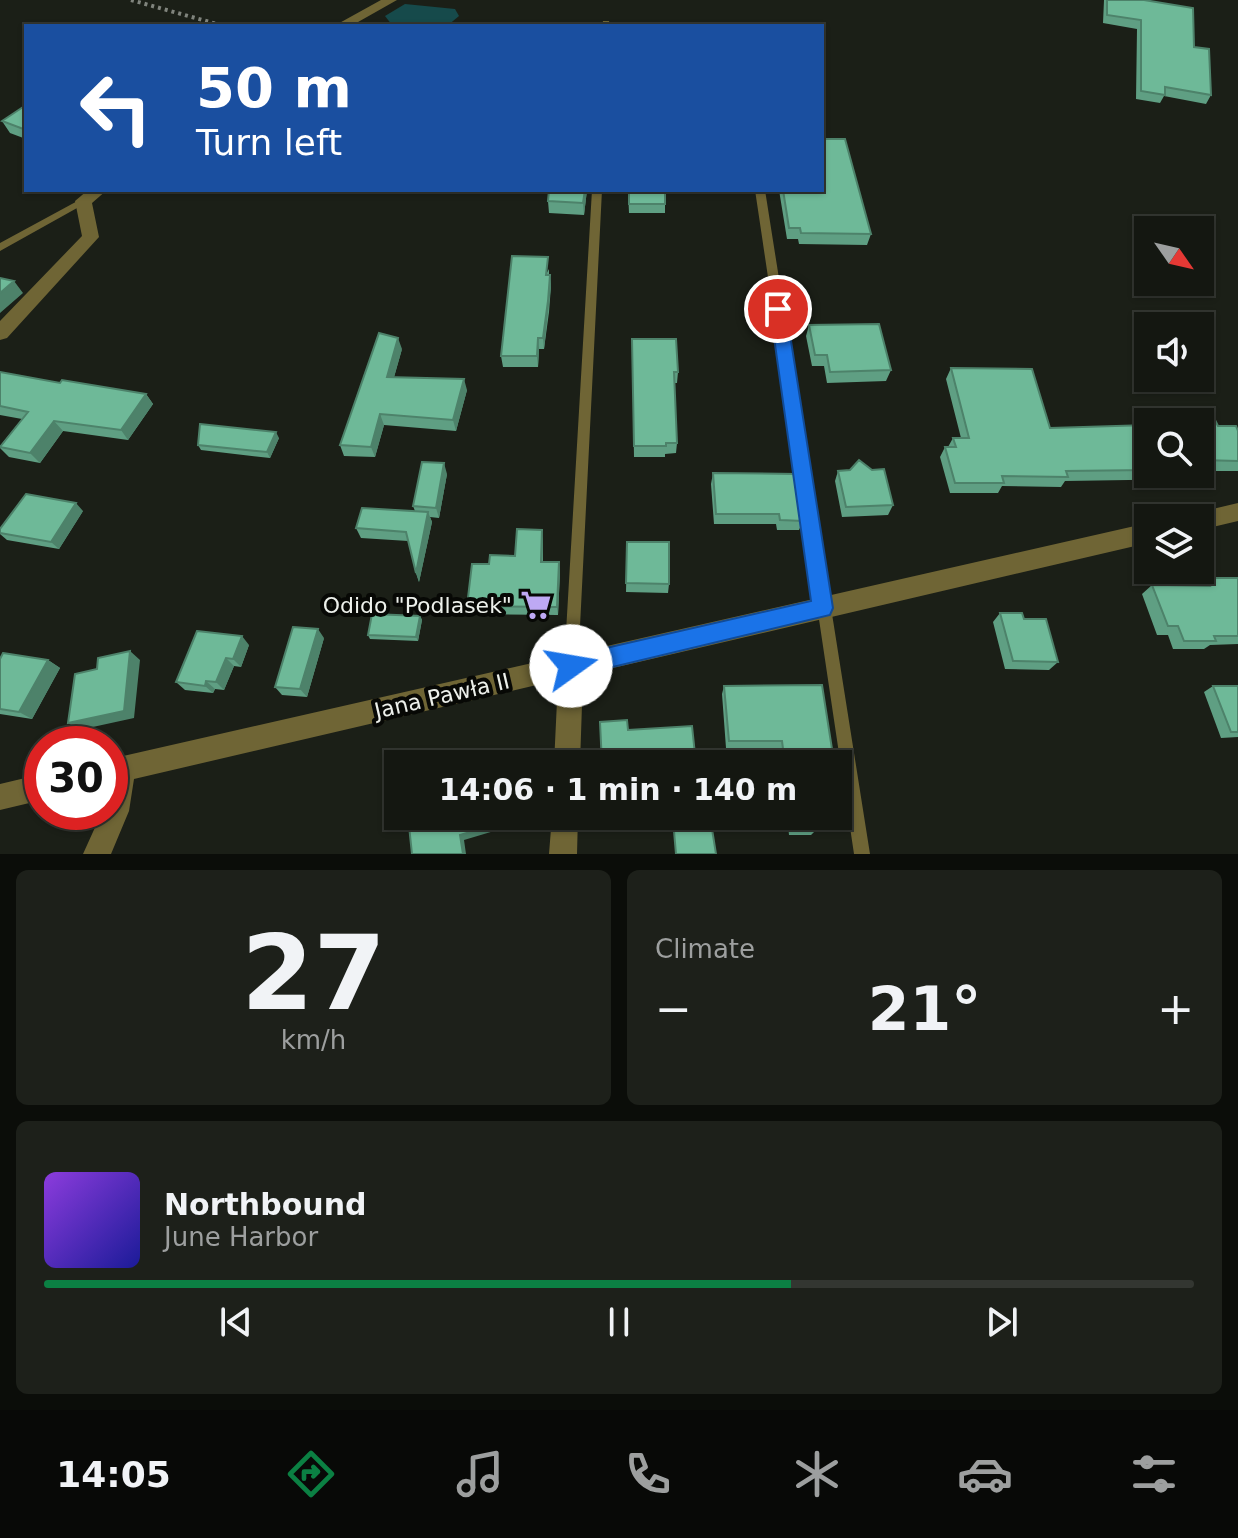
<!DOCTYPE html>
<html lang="en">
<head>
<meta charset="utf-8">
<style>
  :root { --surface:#141711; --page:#1d201a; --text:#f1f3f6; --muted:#9d9f9f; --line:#333631; --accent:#0b8043 }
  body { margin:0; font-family:"DejaVu Sans",sans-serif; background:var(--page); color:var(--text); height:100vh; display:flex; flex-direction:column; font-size:30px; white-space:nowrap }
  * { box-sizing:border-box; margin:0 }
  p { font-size:26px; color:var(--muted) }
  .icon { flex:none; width:44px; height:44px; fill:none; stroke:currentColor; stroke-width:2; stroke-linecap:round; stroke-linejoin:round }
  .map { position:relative; height:854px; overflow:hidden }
  .panel { display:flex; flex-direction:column; gap:16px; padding:16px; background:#0b0d09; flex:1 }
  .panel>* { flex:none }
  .banner { position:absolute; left:24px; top:24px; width:800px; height:168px; border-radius:0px; box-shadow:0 2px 6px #0004,0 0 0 2px var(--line); background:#1a4fa0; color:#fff; overflow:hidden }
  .needle { width:52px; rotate:124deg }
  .tools { position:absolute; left:1134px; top:216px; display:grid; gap:16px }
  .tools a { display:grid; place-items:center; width:80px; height:80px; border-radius:0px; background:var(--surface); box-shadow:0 2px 6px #0004,0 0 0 2px var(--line); font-size:40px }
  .speed { position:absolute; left:24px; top:726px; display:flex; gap:16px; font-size:40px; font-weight:700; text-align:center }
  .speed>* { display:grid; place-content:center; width:104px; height:104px; border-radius:50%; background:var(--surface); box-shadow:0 2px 6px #0004,0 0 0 2px var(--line); line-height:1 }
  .speed .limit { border:12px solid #d22; background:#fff; color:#111 }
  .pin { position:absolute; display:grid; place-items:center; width:68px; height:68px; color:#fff; margin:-34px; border:4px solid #fff; border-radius:50%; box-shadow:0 2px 8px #0007 }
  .me { position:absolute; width:88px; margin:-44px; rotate:77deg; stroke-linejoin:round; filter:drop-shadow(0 0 6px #0008) }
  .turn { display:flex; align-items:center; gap:28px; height:168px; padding:0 40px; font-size:36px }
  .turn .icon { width:104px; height:104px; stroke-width:2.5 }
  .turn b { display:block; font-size:56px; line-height:68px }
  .big { font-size:60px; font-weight:700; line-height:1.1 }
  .panel .card { flex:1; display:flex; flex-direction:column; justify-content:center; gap:12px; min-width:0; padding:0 28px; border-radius:12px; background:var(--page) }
  .panel .dial { align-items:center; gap:0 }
  .dial b { font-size:104px; line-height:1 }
  .song { display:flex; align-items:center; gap:24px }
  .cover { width:96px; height:96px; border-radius:12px; background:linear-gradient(135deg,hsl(270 70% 55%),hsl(240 70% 35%)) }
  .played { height:8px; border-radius:4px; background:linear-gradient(90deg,var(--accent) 65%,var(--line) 65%) }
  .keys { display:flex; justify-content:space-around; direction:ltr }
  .heat { display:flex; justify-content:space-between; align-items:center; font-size:44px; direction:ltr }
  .panel .tiles { flex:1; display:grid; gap:16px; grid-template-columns:1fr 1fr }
  .card:last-child { grid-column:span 2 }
  .trip { position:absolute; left:384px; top:750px; width:468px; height:80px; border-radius:0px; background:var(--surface); box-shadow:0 2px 6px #0004,0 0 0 2px var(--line); font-weight:700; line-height:80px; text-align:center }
  .menu { display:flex; height:128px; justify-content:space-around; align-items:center; background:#080907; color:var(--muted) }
  .menu .icon { width:56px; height:56px }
  .menu .on { color:var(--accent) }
  .menu b { font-size:36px; color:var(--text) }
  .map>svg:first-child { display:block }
  .water { fill:#164a4b }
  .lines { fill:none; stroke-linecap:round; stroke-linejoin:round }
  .path { stroke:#80847d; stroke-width:4; stroke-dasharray:3 4; stroke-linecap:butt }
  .lane { fill:#6f6535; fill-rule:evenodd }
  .street { fill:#6f6535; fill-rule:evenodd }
  .wall { fill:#5f9f83 }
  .shaded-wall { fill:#4d826a }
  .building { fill:#6eb998; stroke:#4d826a; stroke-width:2 }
  .route { fill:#1a73e8; stroke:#114b97; stroke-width:2 }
  .labels { text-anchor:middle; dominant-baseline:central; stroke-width:8; stroke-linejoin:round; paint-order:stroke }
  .poi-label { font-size:22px; fill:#edf0eb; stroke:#070805; text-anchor:end }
  .street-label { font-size:22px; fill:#edf0eb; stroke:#070805 }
</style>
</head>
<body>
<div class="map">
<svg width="1238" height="854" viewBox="0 0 1238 854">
  <rect width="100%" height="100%" fill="#1b1f17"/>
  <path class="water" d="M405 4 455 9 459 16 447 26 392 25 385 16Z"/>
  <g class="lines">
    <path class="path" d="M131 0 224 26"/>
    <path class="lane" d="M603 21H609L610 26H602Z
      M592 190H602L578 666 576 671 571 673 566 671 564 666Z
      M755 190H765L870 854H854Z
      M83 198 88 201 86 203 0 251V243Z"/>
    <path class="street" d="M381 0H397L351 26H334Z
      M88 190H107L92 203 99 237 7 338 0 340V321L82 236 75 201Z
      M1238 503V521L1200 530V518H1191L1200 512Z
      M1148 523V543L583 675 580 764H554L558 680 134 779 129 811 111 854H83L102 812H110V759Z
      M42 774V800L0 810V784Z
      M552 816H578L577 854H549Z"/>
  </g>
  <path class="wall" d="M1104 0H1144L1194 47 1211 95 1206 104 1164 96 1160 103 1136 99 1137 29 1103 23Z
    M26 105V139L10 133 2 121Z
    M587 190 584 215 549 213 548 201Z
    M628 190 665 204V213H629Z
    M779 190H822L871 234 867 245 799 244 798 239H787Z
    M549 269V275H550L551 286 549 312 544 349H539L538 367H503L501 356Z
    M809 325 891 370 886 381 827 383 824 366H812L806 336Z
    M632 339 678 372 677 383H674L677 443 676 453 665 454V457H634Z
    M402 349 394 377 467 390 456 431 384 425 375 457 344 456 340 445Z
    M951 368 1050 428 1148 425V474H1197L1193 479 1065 481 1061 487 1002 486 998 493H950L940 457 945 447H948L953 438H961L946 379Z
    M0 372 60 383 146 394 153 404 128 440 63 431 40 463 9 457 0 448V446L22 419 0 415Z
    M1176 412 1238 431V471H1200V422H1168Z
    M279 438 270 458 201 450 198 445Z
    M838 471 893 505 888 515 842 517 835 481Z
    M713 473 803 521 799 530H777L776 524H714L711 484Z
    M447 474 439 518 430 517 432 522 419 582 416 573 408 541 361 538 356 528 415 511 413 506Z
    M83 511 59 549 7 540 0 534V529Z
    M543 539V562H559L560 572 558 615 470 614 467 606 489 564 515 556Z
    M627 542 669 584 668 593 626 592Z
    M1207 578H1238V644L1210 645 1204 649H1173L1168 635H1157L1142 594 1152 585 1197 586Z
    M1000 613 1024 619 1058 662 1049 670 1005 669 993 622Z
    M420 616 422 620 418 641 370 639 368 635Z
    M324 638 307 697 282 695 275 687Z
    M249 645 241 667 234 666 224 690 215 689 213 693 185 690 176 682Z
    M0 659 48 660 60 668 32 719 0 714Z
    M724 686 832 749 827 756H812L814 764H781L779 748H726L722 694Z
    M1213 686H1238V737L1221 738 1204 692Z
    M787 816H814L816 830 811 835H789Z"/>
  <path class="shaded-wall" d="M585 190H587L584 215 583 203Z
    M550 275 551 286 544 349 543 338Z
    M14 281 23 293 0 313V293Z
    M398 338 402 349 391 388 387 377Z
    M538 338 539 349 538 367 537 356Z
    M464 379 467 390 456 431 453 420Z
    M146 394 153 404 128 440 121 430Z
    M380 414 384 425 375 457 371 447Z
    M54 421 63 431 40 463 30 453Z
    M276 432 279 438 270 458 267 452Z
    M444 463 447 474 439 518 436 508Z
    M76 503 83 511 59 549 51 542Z
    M428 512 432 522 419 582 416 573Z
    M542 530 543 539 542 571 541 562Z
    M559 562 560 572 558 615 557 607Z
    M420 616 422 620 418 641 416 637Z
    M318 629 324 638 307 697 300 689Z
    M242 636 249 645 241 667 233 659Z
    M130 651 140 660 134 718 79 730 68 723Z
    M226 658 234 666 224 690 216 682Z
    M48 660 60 668 32 719 19 712Z
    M206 681 215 689 213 693 205 686Z
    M525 816H533L534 819 464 840 466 854H463L460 835Z"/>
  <path class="building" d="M1107 0H1144L1193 8 1194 47 1209 49 1211 95 1165 87V95L1141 91V20L1107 15Z
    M26 105V130L2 121Z
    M822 139H845L871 234 801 233 800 228H789L783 190H822Z
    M549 190H585L583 203 548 201Z
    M629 190H665V204H629Z
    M512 256 548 257 546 275H550L548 301 543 338H538L537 356H501Z
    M0 278 14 281 0 293Z
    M879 324 891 370 830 372 827 355H815L809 325Z
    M379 333 398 338 387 377 464 379 453 420 380 414 371 447 340 445Z
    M632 339H676L678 372H674L677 443H666V446H634Z
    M951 368 1032 369 1050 428 1148 425V470L1066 471 1068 477 1002 476 1004 483H955L945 447H956L953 438H969Z
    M0 372 60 383 62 380 146 394 121 430 54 421 30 453 0 447 28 412 0 406Z
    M1176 412H1211L1218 426H1236L1238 431V461L1200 460V422H1181Z
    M200 424 276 432 267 452 198 445Z
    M859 460 872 470 884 469 893 505 846 507 838 471 850 470Z
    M422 462 444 463 436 508 413 506Z
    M713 473 796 474 803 521 780 520 779 514H716Z
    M26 494 76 503 51 542 0 533V529Z
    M362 508 428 512 416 573 406 532 356 528Z
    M517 529 542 530 541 562H559L557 607 467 606 472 564H489L490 555 515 556Z
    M627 542H669V584L626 583Z
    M1207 578H1238V636H1214L1216 641H1184L1178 626H1168L1152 585 1210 586Z
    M1000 613H1022L1024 619H1046L1058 662 1013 661Z
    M372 614 420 616 416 637 368 635Z
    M293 627 318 629 300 689 275 687Z
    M197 631 242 636 233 659 226 658 216 682 206 681 205 686 176 682Z
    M130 651 124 711 68 723 75 674 97 669 98 658Z
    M3 653 48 660 19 712 0 709V659Z
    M822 685 832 749H811L814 764H785L782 741H729L724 686Z
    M1213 686H1238V732H1231Z
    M627 720 628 730 692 726 696 764H602L600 722Z
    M521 757 522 764H494Z
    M408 816H525L460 835 463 854H412Z
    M791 816H814L816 830H793Z
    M712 829 716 854H676L674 831Z"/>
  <path class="route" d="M778 303 786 309 833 608 830 615 571 677 563 674 560 666 563 659 571 656 811 601 770 309Z"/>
  <defs>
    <g id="supermarket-bare" transform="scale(2.4)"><path d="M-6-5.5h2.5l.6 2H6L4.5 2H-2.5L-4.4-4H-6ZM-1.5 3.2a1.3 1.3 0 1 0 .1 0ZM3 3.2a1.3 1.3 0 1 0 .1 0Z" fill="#bea9f4" stroke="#070805" stroke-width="2.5" paint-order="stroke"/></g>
  </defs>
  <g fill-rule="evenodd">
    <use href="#supermarket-bare" x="536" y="605"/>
  </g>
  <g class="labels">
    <g class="poi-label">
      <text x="512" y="605">Odido "Podlasek"</text>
    </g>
    <g class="street-label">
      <text transform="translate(442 696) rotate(-13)">Jana Pawła II</text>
    </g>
  </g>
</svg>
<div class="tools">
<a><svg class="needle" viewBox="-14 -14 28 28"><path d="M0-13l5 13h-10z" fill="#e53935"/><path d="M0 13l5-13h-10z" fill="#9d9f9f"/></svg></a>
<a><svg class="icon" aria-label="sound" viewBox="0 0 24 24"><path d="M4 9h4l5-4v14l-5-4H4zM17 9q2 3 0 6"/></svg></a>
<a><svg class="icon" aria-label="search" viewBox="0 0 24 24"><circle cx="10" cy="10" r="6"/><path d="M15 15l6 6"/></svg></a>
<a><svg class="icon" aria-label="layers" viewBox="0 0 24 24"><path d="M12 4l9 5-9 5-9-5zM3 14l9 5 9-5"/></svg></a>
</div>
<div class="speed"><div class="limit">30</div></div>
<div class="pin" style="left:778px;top:309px;background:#d93025"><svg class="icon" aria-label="arrive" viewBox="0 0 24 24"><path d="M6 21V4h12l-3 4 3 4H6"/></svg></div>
<svg class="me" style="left:571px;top:666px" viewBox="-20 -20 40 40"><circle r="19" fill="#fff"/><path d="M0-13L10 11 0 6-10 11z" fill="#1a73e8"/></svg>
<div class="trip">14:06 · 1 min · 140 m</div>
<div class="banner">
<div class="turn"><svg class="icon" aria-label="left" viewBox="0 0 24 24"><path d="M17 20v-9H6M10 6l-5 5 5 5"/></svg><div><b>50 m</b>Turn left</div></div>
</div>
</div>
<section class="panel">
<div class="tiles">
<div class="card dial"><b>27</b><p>km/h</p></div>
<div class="card"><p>Climate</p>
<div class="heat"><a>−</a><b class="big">21°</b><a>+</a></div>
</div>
<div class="card">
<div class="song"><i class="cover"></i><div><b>Northbound</b><p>June Harbor</p></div></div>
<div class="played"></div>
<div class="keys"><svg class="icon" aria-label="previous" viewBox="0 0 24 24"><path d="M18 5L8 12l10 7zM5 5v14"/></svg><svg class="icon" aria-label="pause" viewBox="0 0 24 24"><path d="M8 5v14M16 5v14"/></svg><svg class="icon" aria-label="next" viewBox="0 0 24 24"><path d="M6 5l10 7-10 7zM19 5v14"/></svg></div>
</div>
</div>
</section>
<nav class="menu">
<b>14:05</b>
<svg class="icon on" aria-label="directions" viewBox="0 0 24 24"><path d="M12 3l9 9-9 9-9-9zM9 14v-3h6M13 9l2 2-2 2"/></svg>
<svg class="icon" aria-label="music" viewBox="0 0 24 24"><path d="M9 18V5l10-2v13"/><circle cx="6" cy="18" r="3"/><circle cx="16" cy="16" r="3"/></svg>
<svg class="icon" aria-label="phone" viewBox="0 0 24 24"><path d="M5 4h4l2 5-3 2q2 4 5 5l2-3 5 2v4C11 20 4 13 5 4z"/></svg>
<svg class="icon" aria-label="climate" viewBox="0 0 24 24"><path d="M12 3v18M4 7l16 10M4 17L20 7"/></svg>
<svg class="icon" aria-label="car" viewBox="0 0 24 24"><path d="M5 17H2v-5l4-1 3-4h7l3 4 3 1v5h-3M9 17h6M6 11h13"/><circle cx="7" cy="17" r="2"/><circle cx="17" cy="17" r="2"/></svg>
<svg class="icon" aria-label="filters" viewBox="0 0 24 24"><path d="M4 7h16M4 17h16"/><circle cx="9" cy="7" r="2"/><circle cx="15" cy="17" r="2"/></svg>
</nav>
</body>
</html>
